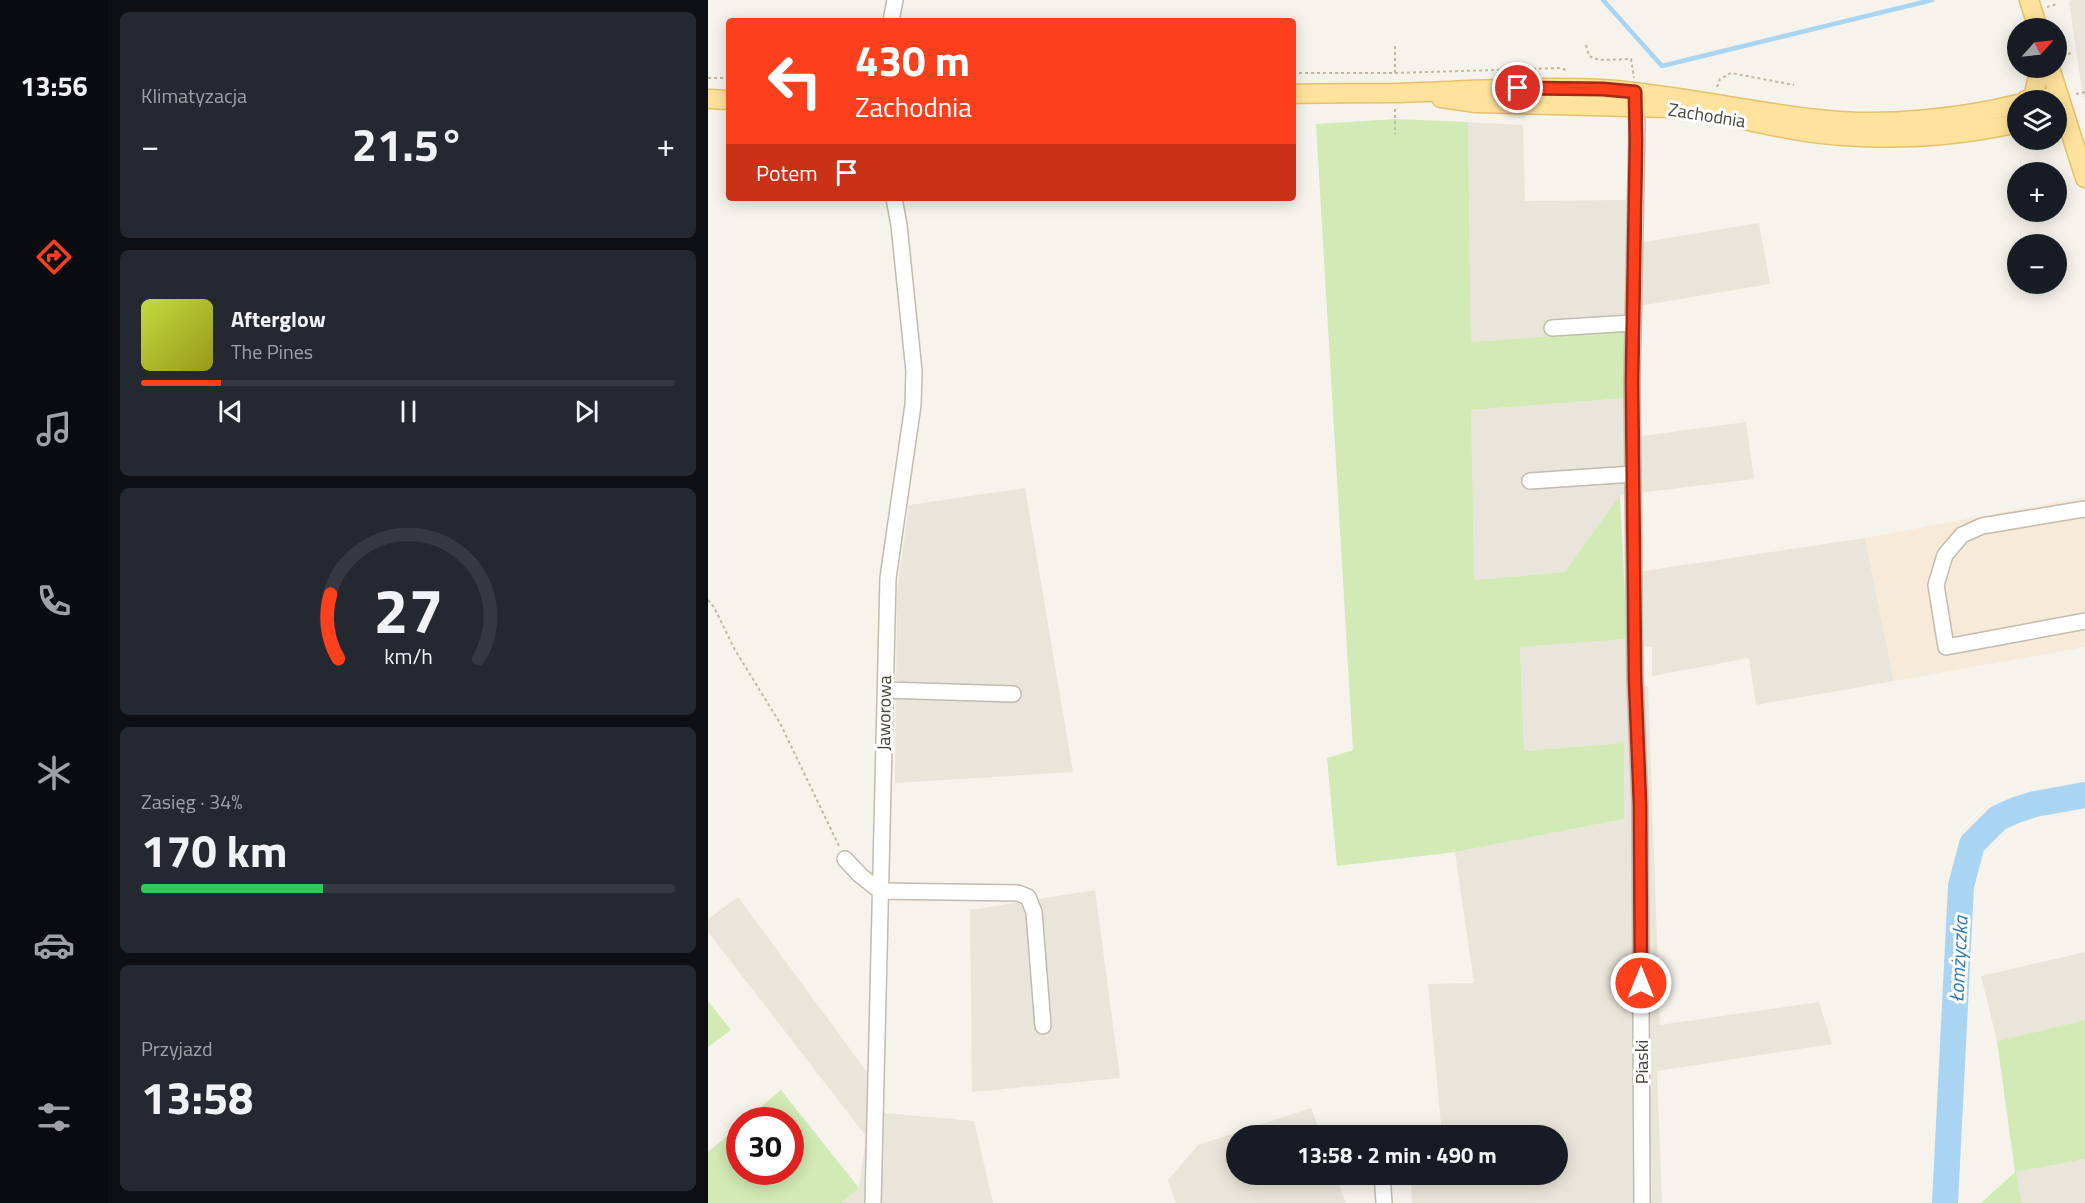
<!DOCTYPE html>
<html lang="pl">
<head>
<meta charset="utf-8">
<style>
  :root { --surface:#171b24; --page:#242831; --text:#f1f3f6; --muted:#9ea1a6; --line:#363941; --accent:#fc3f1d }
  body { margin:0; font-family:"Titillium Web",sans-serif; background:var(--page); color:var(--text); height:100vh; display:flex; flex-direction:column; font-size:22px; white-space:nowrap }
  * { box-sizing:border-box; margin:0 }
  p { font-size:20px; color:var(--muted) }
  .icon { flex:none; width:33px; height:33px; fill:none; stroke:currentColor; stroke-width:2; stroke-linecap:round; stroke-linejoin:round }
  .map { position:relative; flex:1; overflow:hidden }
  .details { display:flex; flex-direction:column; gap:12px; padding:12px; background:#0d0f14; width:600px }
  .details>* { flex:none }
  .hud { position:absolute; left:18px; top:18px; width:570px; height:183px; border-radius:6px; box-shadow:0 3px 15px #0003; background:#fc3f1d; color:#fff; overflow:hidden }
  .needle { width:39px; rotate:63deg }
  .controls { position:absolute; left:1299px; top:18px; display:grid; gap:12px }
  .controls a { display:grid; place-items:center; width:60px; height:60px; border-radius:50%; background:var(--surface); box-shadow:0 3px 15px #0003; font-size:30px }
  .speed { position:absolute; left:18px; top:1107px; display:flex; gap:12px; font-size:30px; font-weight:700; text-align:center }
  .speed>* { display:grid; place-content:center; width:78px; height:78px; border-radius:50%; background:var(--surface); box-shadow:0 3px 15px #0003; line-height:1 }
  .speed .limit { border:9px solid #d22; background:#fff; color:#111 }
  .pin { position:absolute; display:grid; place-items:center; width:51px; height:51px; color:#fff; margin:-26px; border:3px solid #fff; border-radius:50%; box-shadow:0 2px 6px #0007 }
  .me { position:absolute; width:66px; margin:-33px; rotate:0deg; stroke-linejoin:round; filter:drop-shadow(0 0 4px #0008) }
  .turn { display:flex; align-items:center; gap:21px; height:126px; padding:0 30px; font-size:27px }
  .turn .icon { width:78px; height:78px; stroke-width:2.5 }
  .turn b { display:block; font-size:42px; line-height:51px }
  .then { display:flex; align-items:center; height:57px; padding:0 30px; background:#0003; gap:12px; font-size:22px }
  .big { font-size:45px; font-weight:700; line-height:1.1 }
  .details .card { flex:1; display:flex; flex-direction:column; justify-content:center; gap:9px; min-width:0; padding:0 21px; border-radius:9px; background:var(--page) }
  .details .dial { align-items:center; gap:0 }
  .dial svg { height:156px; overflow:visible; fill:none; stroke:var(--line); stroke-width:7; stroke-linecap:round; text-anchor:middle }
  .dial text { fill:var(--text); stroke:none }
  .song { display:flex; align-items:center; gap:18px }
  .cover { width:72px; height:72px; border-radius:9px; background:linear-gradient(135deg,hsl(70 70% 55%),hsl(60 70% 35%)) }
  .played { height:6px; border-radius:3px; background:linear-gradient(90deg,var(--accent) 15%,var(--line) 15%) }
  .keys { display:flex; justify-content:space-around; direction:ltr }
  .heat { display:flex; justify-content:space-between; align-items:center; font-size:33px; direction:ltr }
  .charge { height:9px; border-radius:4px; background:linear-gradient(90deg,#34c759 34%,var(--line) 0) }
  .trip { position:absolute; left:518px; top:1125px; width:342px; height:60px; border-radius:30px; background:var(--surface); box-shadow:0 3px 15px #0003; font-weight:700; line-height:60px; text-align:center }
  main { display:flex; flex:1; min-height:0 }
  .tab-bar { display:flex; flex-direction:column; width:108px; justify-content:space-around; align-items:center; background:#090b0e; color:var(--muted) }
  .tab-bar .icon { width:42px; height:42px }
  .tab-bar .selected { color:var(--accent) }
  .tab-bar b { font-size:27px; color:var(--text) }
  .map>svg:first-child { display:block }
  .residential { fill:#eae5da }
  .commercial { fill:#f7ead8 }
  .green { fill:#d2eab5 }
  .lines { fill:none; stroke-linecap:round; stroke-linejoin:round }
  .stream { stroke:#a9d4f2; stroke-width:4.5 }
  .river { stroke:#a9d4f2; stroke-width:26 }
  .minor-casing { stroke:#c2bbae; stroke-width:18 }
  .major-casing { stroke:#e6c16a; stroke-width:21 }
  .path { stroke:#c4b79f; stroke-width:2; stroke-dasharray:3 3; stroke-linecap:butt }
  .minor { stroke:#fff; stroke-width:15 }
  .major { stroke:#ffe39c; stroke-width:18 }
  .route-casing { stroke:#a42913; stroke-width:15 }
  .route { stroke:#fc3f1d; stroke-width:10 }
  .labels { text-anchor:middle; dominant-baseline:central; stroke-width:6; stroke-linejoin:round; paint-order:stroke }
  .street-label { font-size:18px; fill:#4b4439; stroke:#fff }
  .water-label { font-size:20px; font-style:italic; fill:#2e7ab2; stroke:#fff }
</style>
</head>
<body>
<main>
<nav class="tab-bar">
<b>13:56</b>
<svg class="icon selected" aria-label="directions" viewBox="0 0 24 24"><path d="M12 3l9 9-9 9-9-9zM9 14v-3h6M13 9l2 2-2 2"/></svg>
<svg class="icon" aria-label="music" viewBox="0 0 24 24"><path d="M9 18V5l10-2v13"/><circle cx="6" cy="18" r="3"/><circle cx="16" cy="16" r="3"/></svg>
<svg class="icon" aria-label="phone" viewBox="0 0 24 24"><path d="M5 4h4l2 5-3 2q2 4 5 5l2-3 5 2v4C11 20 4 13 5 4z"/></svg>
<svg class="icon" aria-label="climate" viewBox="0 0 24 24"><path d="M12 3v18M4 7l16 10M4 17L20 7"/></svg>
<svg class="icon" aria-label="car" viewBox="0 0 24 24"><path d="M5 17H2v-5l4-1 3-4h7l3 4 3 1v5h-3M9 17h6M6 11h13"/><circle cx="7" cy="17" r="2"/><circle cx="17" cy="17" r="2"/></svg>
<svg class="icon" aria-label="filters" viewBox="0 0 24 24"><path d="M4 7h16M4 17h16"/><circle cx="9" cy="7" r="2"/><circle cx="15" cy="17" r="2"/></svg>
</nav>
<section class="details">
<div class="card"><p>Klimatyzacja</p>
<div class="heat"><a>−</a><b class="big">21.5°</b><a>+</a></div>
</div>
<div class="card">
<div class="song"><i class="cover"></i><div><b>Afterglow</b><p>The Pines</p></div></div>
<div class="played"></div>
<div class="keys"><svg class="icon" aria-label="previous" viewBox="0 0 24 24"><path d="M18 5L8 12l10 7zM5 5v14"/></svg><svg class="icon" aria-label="pause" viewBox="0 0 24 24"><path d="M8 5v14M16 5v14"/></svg><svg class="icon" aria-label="next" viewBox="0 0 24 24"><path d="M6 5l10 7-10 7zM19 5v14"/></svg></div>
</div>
<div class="card dial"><svg viewBox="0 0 100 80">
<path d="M14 69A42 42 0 1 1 86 69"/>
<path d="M14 69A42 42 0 0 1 10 36" stroke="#fc3f1d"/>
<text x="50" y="56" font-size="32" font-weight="700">27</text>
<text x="50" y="72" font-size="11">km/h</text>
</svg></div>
<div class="card"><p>Zasięg · 34%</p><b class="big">170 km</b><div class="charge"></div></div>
<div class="card"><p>Przyjazd</p><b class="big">13:58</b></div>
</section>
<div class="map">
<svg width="1377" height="1203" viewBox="0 0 1377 1203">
  <rect width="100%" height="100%" fill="#f6f3ec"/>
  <path class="residential" d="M1365 0H1377V97L1375 98 1361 1Z
    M760 122 815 125 817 201 918 200V245L1051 223 1062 284 919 308 916 331 763 342Z
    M918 398 919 438 1038 422 1046 479 913 495 857 572 765 580 763 410Z
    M317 488 365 772 187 783 189 591 201 505Z
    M1157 538 1186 681 1048 705 1041 658 944 676V647L936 646 935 571Z
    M919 639V686H940L952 1025 1111 1002 1124 1044 949 1071 954 1203H704L702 1175 849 1174V1136L734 1135 720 984 766 983 747 852 916 819V743L816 751 812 647Z
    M387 890 412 1078 264 1092 262 910Z
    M30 897 162 1076 177 1113 266 1121 285 1203H133L151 1188 158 1136 0 932V919Z
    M1377 952V1020L1289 1041 1273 976Z
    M603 1108 613 1135 528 1136V1174L627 1175 638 1203H468L460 1180 490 1145Z
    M1377 1159V1203H1314L1307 1172Z"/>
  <path class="commercial" d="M1377 497V647L1186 681 1157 538Z"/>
  <path class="green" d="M687 119 760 122 763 342 916 331 918 398 763 410 766 580 857 572 912 495 919 639 812 647 816 751 916 743V819L747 852 629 866 619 758 645 750 608 124Z
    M0 1001 23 1030 0 1047Z
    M1377 1020V1159L1308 1172 1314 1203H1273L1307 1172 1289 1041Z
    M73 1090 151 1188 133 1203H0V1152L31 1126 32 1172H82V1120H37Z"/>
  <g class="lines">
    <path class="stream" d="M895 0 954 66 1224 0"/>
    <path class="river" d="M1237 1203 1253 886 1264 844 1290 818 1308 810 1327 804 1377 795"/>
    <g class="minor-casing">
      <path id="minor" d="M183 21 187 0
        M927 96 929 125 924 382 927 679 932 804 934 1203
        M844 328 924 323
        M822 481 925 474
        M1377 509 1274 526 1254 535 1237 555 1228 585 1238 647 1377 621
        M178 690 305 694
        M137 859 152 875 172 891 310 893 320 897 326 912 335 1026
        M674 1174 676 1203
        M165 1203 180 578 205 405 206 371 191 225 186 198"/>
    </g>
    <g class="major-casing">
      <path id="major" d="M1321 0 1330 28
        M1342 68 1377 178
        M585 94C618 93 652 93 685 93 755 91 824 86 894 89 970 94 1044 113 1120 120 1176 126 1255 118 1310 104
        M733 98 768 103 960 108
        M1325 98 1332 68
        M0 99 21 100
        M1318 100 1325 98H1352
        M1017 116C1056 124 1096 134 1135 136 1193 140 1253 136 1310 123"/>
    </g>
    <path class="path" d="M1339 7 1349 4
      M1348 39 1354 57
      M878 45 881 56 891 60 923 59 926 78
      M1354 55 1364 53
      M585 73H687L853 68 860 71
      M687 73V43
      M0 78H21
      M1009 87 1012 79 1023 73 1086 85
      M1368 94 1377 92
      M687 109V134
      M0 600 6 607 27 650 72 723 131 846"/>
    <use href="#minor" class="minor"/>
    <use href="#major" class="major"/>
  </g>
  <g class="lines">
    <g class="route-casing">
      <path id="route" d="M810 88 895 89 927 92 928 140 924 382 927 679 932 804 933 983"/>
    </g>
    <use href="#route" class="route"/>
  </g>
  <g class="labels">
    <g class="street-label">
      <text transform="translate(999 115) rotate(9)">Zachodnia</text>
      <text transform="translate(176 713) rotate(-89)">Jaworowa</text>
      <text transform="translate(933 1062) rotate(-90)">Piaski</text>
    </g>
    <g class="water-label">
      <text transform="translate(1250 959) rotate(-87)">Łomżyczka</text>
    </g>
  </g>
</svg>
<div class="controls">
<a><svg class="needle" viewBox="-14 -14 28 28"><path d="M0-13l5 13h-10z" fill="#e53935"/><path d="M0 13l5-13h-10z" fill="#9ea1a6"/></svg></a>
<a><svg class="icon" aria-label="layers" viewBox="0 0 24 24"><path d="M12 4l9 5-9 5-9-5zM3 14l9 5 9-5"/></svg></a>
<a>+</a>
<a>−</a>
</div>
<div class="speed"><div class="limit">30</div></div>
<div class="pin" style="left:810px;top:88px;background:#d93025"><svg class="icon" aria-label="arrive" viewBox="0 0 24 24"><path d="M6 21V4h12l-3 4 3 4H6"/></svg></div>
<svg class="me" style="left:933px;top:983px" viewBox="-20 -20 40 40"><circle r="17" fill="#fc3f1d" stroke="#fff" stroke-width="3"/><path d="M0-11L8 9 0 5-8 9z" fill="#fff"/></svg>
<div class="trip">13:58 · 2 min · 490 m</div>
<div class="hud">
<div class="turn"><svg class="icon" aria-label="left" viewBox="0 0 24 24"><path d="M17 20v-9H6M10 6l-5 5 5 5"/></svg><div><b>430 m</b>Zachodnia</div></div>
<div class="then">Potem<svg class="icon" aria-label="arrive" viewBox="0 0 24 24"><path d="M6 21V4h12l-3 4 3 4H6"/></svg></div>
</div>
</div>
</main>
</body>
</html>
